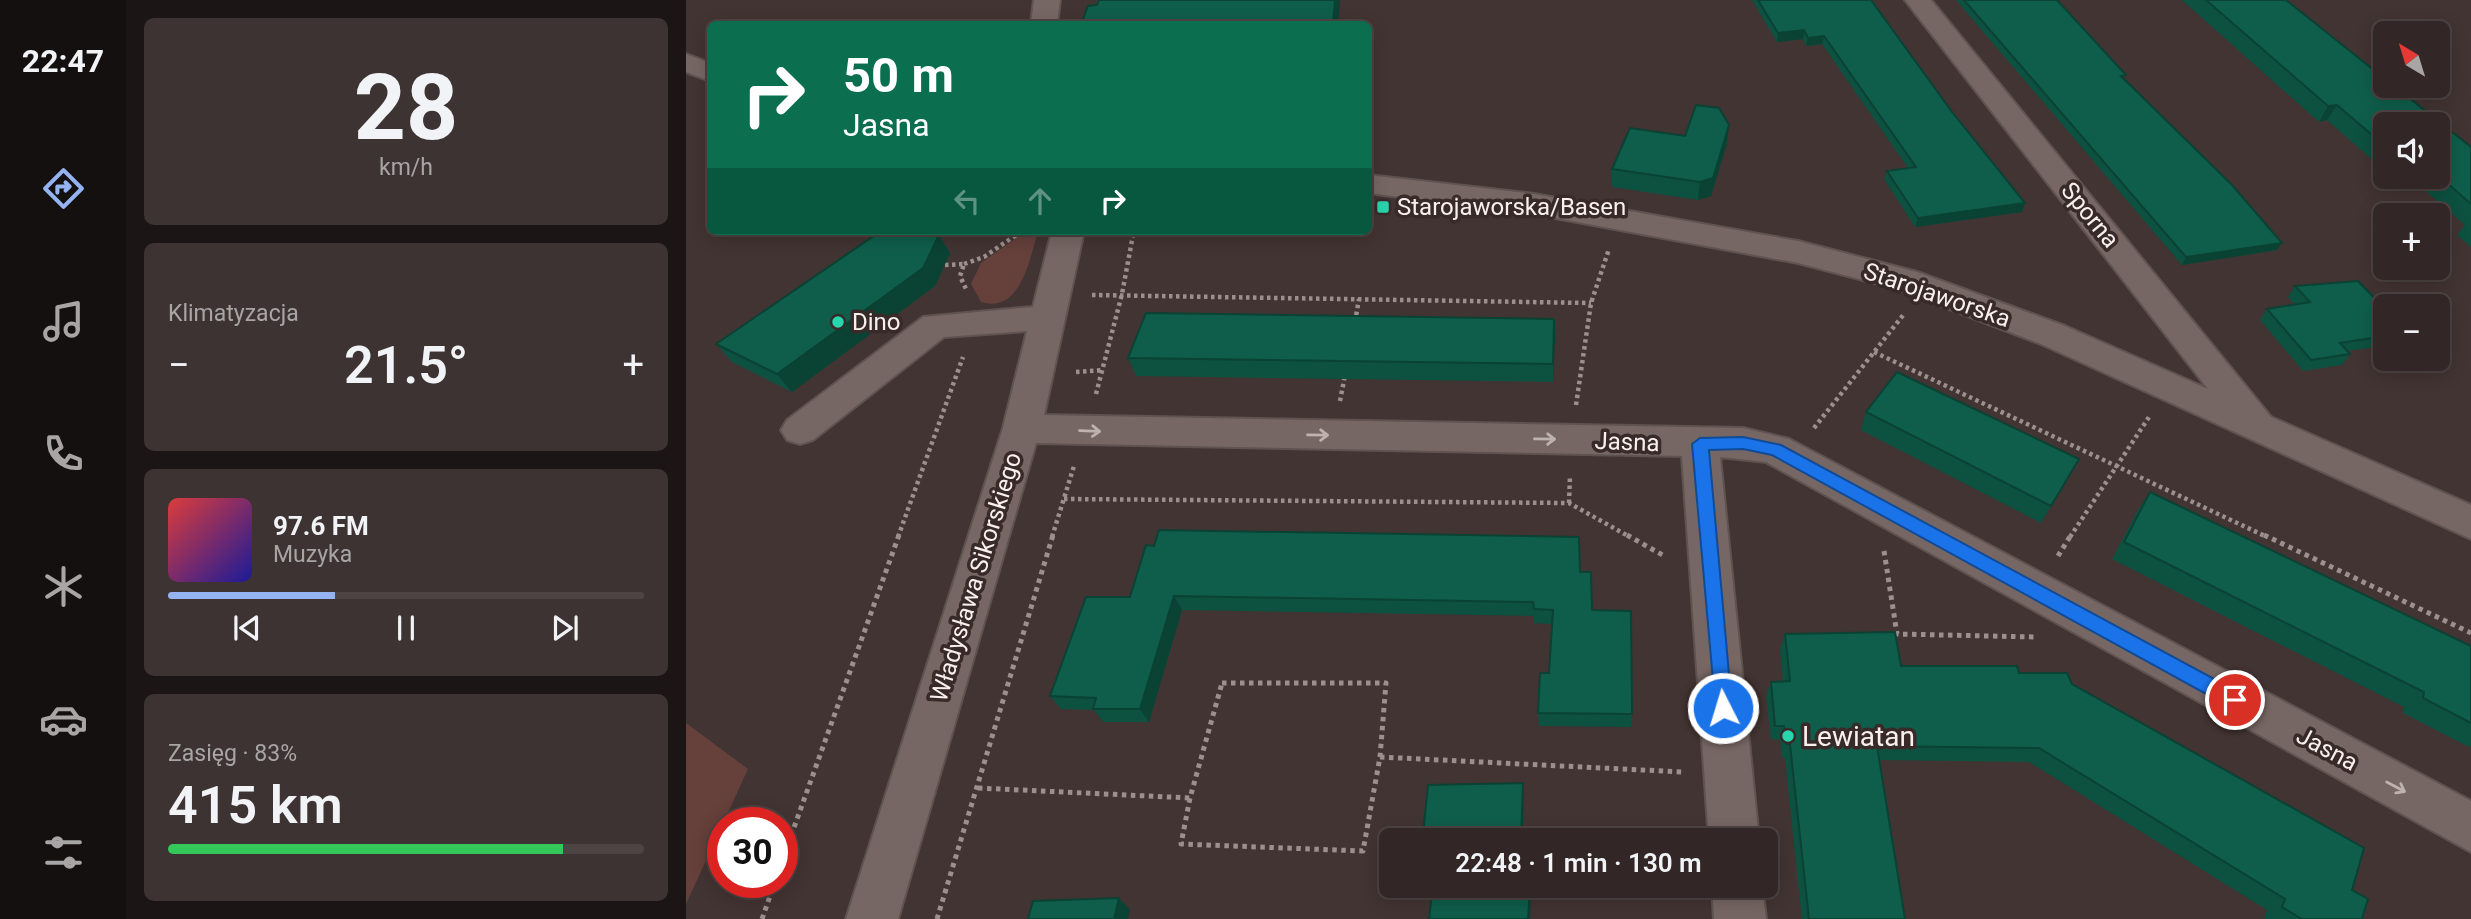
<!DOCTYPE html>
<html lang="pl">
<head>
<meta charset="utf-8">
<style>
  :root { --surface:#322726; --page:#3d3332; --text:#f1f3f6; --muted:#a8a5a7; --line:#4d4443; --accent:#95b2f1 }
  body { margin:0; font-family:Roboto,sans-serif; background:var(--page); color:var(--text); height:100vh; display:flex; flex-direction:column; font-size:26px; white-space:nowrap }
  * { box-sizing:border-box; margin:0 }
  p { font-size:23px; color:var(--muted) }
  .icon { flex:none; width:38px; height:38px; fill:none; stroke:currentColor; stroke-width:2; stroke-linecap:round; stroke-linejoin:round }
  .map { position:relative; flex:1; overflow:hidden }
  .panel { display:flex; flex-direction:column; gap:18px; padding:18px; background:#1c1515; width:560px }
  .panel>* { flex:none }
  .banner { position:absolute; left:21px; top:21px; width:665px; height:214px; border-radius:10px; box-shadow:0 4px 18px #0003,0 0 0 2px var(--line); background:#0b6e4f; color:#fff; overflow:hidden }
  .needle { width:46px; rotate:322deg }
  .controls { position:absolute; left:1687px; top:21px; display:grid; gap:14px }
  .controls a { display:grid; place-items:center; width:77px; height:77px; border-radius:10px; background:var(--surface); box-shadow:0 4px 18px #0003,0 0 0 2px var(--line); font-size:35px }
  .speed { position:absolute; left:21px; top:807px; display:flex; gap:14px; font-size:35px; font-weight:700; text-align:center }
  .speed>* { display:grid; place-content:center; width:91px; height:91px; border-radius:50%; background:var(--surface); box-shadow:0 4px 18px #0003,0 0 0 2px var(--line); line-height:1 }
  .speed .limit { border:10px solid #d22; background:#fff; color:#111 }
  .pin { position:absolute; display:grid; place-items:center; width:60px; height:60px; color:#fff; margin:-30px; border:4px solid #fff; border-radius:50%; box-shadow:0 2px 7px #0007 }
  .me { position:absolute; width:77px; margin:-38px; rotate:355deg; stroke-linejoin:round; filter:drop-shadow(0 0 5px #0008) }
  .turn { display:flex; align-items:center; gap:24px; height:147px; padding:0 21px; font-size:32px }
  .turn .icon { width:91px; height:91px; stroke-width:2.5 }
  .turn b { display:block; font-size:49px; line-height:60px }
  .lanes { display:flex; align-items:center; height:66px; padding:0 21px; background:#0003; justify-content:center; gap:35px; direction:ltr }
  .lanes .off { opacity:.35 }
  .big { font-size:52px; font-weight:600; line-height:1.1 }
  .panel .card { flex:1; display:flex; flex-direction:column; justify-content:center; gap:10px; min-width:0; padding:0 24px; border-radius:10px; background:var(--page) }
  .panel .dial { align-items:center; gap:0 }
  .dial b { font-size:91px; line-height:1 }
  .song { display:flex; align-items:center; gap:21px }
  .cover { width:84px; height:84px; border-radius:10px; background:linear-gradient(135deg,hsl(0 70% 55%),hsl(240 70% 35%)) }
  .played { height:7px; border-radius:4px; background:linear-gradient(90deg,var(--accent) 35%,var(--line) 35%) }
  .keys { display:flex; justify-content:space-around; direction:ltr }
  .heat { display:flex; justify-content:space-between; align-items:center; font-size:38px; direction:ltr }
  .charge { height:10px; border-radius:5px; background:linear-gradient(90deg,#34c759 83%,var(--line) 0) }
  .trip { position:absolute; left:693px; top:828px; width:399px; height:70px; border-radius:10px; background:var(--surface); box-shadow:0 4px 18px #0003,0 0 0 2px var(--line); font-weight:600; line-height:70px; text-align:center }
  main { display:flex; flex:1; min-height:0 }
  .tab-bar { display:flex; flex-direction:column; width:126px; justify-content:space-around; align-items:center; background:#14100f; color:var(--muted) }
  .tab-bar .icon { width:49px; height:49px }
  .tab-bar .active { color:var(--accent) }
  .tab-bar b { font-size:32px; color:var(--text) }
  .map>svg:first-child { display:block }
  .green { fill:#66403b }
  .lines { fill:none; stroke-linecap:round; stroke-linejoin:round }
  .minor-casing { stroke:#5e5350; stroke-width:4 }
  .path-far2 { stroke:#9b908e; stroke-width:3.5; stroke-dasharray:2.5 2.5; stroke-linecap:butt }
  .path-far1 { stroke:#9b908e; stroke-width:4.5; stroke-dasharray:3.5 3.5; stroke-linecap:butt }
  .path { stroke:#9b908e; stroke-width:5; stroke-dasharray:4.5 4.5; stroke-linecap:butt }
  .minor { fill:#776764; fill-rule:evenodd }
  .wall { fill:#0d5140 }
  .shaded-wall { fill:#0a4234 }
  .building { fill:#0f5e4b; stroke:#0a4234; stroke-width:2 }
  .oneway { stroke:#beb2b0 }
  .route { fill:#1a73e8; stroke:#114b97; stroke-width:2 }
  .poi-dot { fill:#28d5ad; stroke:#382a28; stroke-width:2.5 }
  .labels { text-anchor:middle; dominant-baseline:central; stroke-width:7; stroke-linejoin:round; paint-order:stroke }
  .poi-label { font-size:24px; fill:#f9f0ee; stroke:#382a28; text-anchor:start }
  .street-label { font-size:24px; fill:#f9f0ee; stroke:#382a28 }
  .near-poi-label { font-size:28px; fill:#f9f0ee; stroke:#382a28; text-anchor:start }
</style>
</head>
<body>
<main>
<nav class="tab-bar">
<b>22:47</b>
<svg class="icon active" aria-label="directions" viewBox="0 0 24 24"><path d="M12 3l9 9-9 9-9-9zM9 14v-3h6M13 9l2 2-2 2"/></svg>
<svg class="icon" aria-label="music" viewBox="0 0 24 24"><path d="M9 18V5l10-2v13"/><circle cx="6" cy="18" r="3"/><circle cx="16" cy="16" r="3"/></svg>
<svg class="icon" aria-label="phone" viewBox="0 0 24 24"><path d="M5 4h4l2 5-3 2q2 4 5 5l2-3 5 2v4C11 20 4 13 5 4z"/></svg>
<svg class="icon" aria-label="climate" viewBox="0 0 24 24"><path d="M12 3v18M4 7l16 10M4 17L20 7"/></svg>
<svg class="icon" aria-label="car" viewBox="0 0 24 24"><path d="M5 17H2v-5l4-1 3-4h7l3 4 3 1v5h-3M9 17h6M6 11h13"/><circle cx="7" cy="17" r="2"/><circle cx="17" cy="17" r="2"/></svg>
<svg class="icon" aria-label="filters" viewBox="0 0 24 24"><path d="M4 7h16M4 17h16"/><circle cx="9" cy="7" r="2"/><circle cx="15" cy="17" r="2"/></svg>
</nav>
<section class="panel">
<div class="card dial"><b>28</b><p>km/h</p></div>
<div class="card"><p>Klimatyzacja</p>
<div class="heat"><a>−</a><b class="big">21.5°</b><a>+</a></div>
</div>
<div class="card">
<div class="song"><i class="cover"></i><div><b>97.6 FM</b><p>Muzyka</p></div></div>
<div class="played"></div>
<div class="keys"><svg class="icon" aria-label="previous" viewBox="0 0 24 24"><path d="M18 5L8 12l10 7zM5 5v14"/></svg><svg class="icon" aria-label="pause" viewBox="0 0 24 24"><path d="M8 5v14M16 5v14"/></svg><svg class="icon" aria-label="next" viewBox="0 0 24 24"><path d="M6 5l10 7-10 7zM19 5v14"/></svg></div>
</div>
<div class="card"><p>Zasięg · 83%</p><b class="big">415 km</b><div class="charge"></div></div>
</section>
<div class="map">
<svg width="1785" height="919" viewBox="0 0 1785 919">
  <rect width="100%" height="100%" fill="#423432"/>
  <path class="green" d="M340 231H352C344 258 335 314 295 302L285 284 295 263Z
    M0 723 62 769 0 904Z"/>
  <g class="lines">
    <g class="minor-casing">
      <path id="minor" d="M348 0H374L371 24H345Z
        M1219 0H1245L1585 417 1785 505V539L1355 344 1208 288 1112 263 848 214 682 193V175L848 194 1112 241 1231 272 1379 326 1522 389Z
        M0 54 24 63V81L0 72Z
        M366 231H398L358 415 1057 428 1103 439 1785 801V852L1080 462 1034 457 1073 840H1023L996 456 350 443 212 919H160L317 428 341 331 258 337 127 440 114 444 101 440 95 430 101 420 237 317 347 307Z
        M1026 886H1076L1080 919H1028Z"/>
    </g>
    <path class="path-far2" d="M328 237 336 231
      M447 237 448 231"/>
    <path class="path-far1" d="M278 264 298 257 330 235
      M259 265 278 264 274 276 281 291
      M406 295 905 303
      M669 322 673 299
      M1188 352 1581 537
      M390 372 417 370
      M410 394 436 294 447 235
      M654 401 659 375
      M890 405 905 303 923 249
      M1128 428 1218 314
      M378 499 883 503 944 537
      M883 503 884 476
      M212 537 277 357
      M366 537 388 466
      M1384 537 1463 417"/>
    <path class="path" d="M941 535 980 557
      M1578 535 1785 633
      M1198 551 1211 634 1349 637
      M1372 556 1385 535
      M536 683H700L694 757 677 851 495 844 504 798Z
      M694 757 997 772
      M292 788 504 798
      M96 861 213 535
      M76 919 89 882
      M251 919 367 535"/>
    <use href="#minor" class="minor"/>
  </g>
  <path class="wall" d="M1066 0H1185L1266 112 1339 203 1336 212 1229 227 1198 179 1201 171 1222 168 1136 44 1120 46 1117 39 1091 42Z
    M1270 0H1371L1438 80 1591 250 1496 265Z
    M1496 0H1600L1785 147V247L1771 235 1779 225 1727 180 1712 182 1706 177H1752V124H1699V171L1641 120 1633 122Z
    M1041 143 1025 196 1012 200 926 187V169Z
    M253 235 264 253 249 286 106 392 46 362 30 344Z
    M1609 286 1699 309V346L1661 351 1664 354 1656 365 1617 371 1574 320 1581 309 1609 305 1602 297Z
    M868 319 867 382 450 376 442 358Z
    M1180 412 1393 459 1355 523 1175 430Z
    M1464 492 1785 646V746L1783 747 1717 713 1718 707 1426 559 1452 510Z
    M894 572 906 610 946 714 945 727 853 726 852 713 863 673 866 624 848 623V616L496 610 463 722H417L408 710 375 709 364 696 444 597Z
    M1099 634 1215 666 1333 673 1386 684 1666 890 1676 919H1580L1578 918 1581 910 1343 762 1193 760 1219 919H1116L1099 758H1096L1094 740 1085 739 1080 696 1085 682 1097 681 1094 649Z
    M838 795 836 840H739L737 834Z"/>
  <path class="shaded-wall" d="M649 0H654L652 24H647Z
    M1118 30 1117 39 1091 42 1092 33Z
    M1138 36 1136 44 1120 46 1122 38Z
    M1651 105 1641 120 1633 122 1642 106Z
    M1043 125 1041 143 1025 196 1012 200 1014 182Z
    M1715 177H1730L1727 180 1712 182Z
    M1339 203 1336 212 1229 227 1232 218Z
    M253 235 264 253 249 286 106 392 91 374Z
    M1596 243 1591 250 1496 265 1500 257Z
    M868 319 869 337 867 382V364Z
    M488 596 496 610 463 722 454 709Z
    M837 783 838 795 836 840H835Z
    M844 886H845V889L844 919H842Z
    M433 898 444 909 442 919H428Z"/>
  <path class="building" d="M413 0H649L647 24H395L402 6 411 5Z
    M1072 0H1185L1266 112 1339 203 1232 218 1201 171 1230 167 1138 36 1122 38 1118 30 1092 33Z
    M1278 0H1371L1440 75 1435 76 1546 185 1596 243 1500 257Z
    M1520 0H1600L1699 79V86H1708L1785 147V204L1752 175V124H1699V146L1651 105 1642 106Z
    M1010 105 1033 108 1043 125 1027 178 1014 182 926 169 944 128 999 136Z
    M195 231H245L253 235 237 268 91 374 30 344Z
    M1672 281 1699 309V336L1654 343 1664 354 1625 360 1581 309 1624 302 1609 286Z
    M460 313 868 319 867 364 442 358Z
    M1211 372 1393 459 1365 506 1180 412Z
    M1464 492 1785 646V723L1737 698 1738 692 1438 542Z
    M473 530 893 537 894 572H905L906 610 945 611 946 714 852 713 854 673H863L867 610 848 609 847 602 488 596 454 709H407L410 698 364 696 400 597H444L460 545 468 546Z
    M1209 632 1215 666H1331L1333 673H1381L1386 684 1678 848 1666 890 1682 899 1676 919H1616L1596 907 1599 899 1353 748 1191 746 1219 919H1123L1104 744H1101L1098 726H1089L1085 682 1104 681 1099 634Z
    M837 783 835 840H751L752 834H737L742 785Z
    M747 886H844L842 919H743Z
    M433 898 428 919H342L347 901Z"/>
  <defs><path id="oneway-shaft" d="M-6 0H5M1.5-3L5.5 0L1.5 3" fill="none" stroke-width="1.6" stroke-linecap="round" stroke-linejoin="round" transform="scale(1.75)"/></defs>
  <g class="oneway">
    <use href="#oneway-shaft" transform="translate(404 431) rotate(2)"/>
    <use href="#oneway-shaft" transform="translate(632 435) rotate(1)"/>
    <use href="#oneway-shaft" transform="translate(859 439) rotate(1)"/>
    <use href="#oneway-shaft" transform="translate(1710 787) rotate(28)"/>
  </g>
  <path class="route" d="M1057 437 1095 445 1556 694 1558 700 1556 706 1549 708 1542 706 1086 455 1057 449 1023 450 1046 708 1043 714 1037 717 1030 714 1006 444 1014 438Z"/>
  <g class="poi-dot">
    <rect x="690" y="200" width="14" height="14" rx="3.5"/>
    <circle cx="152" cy="322" r="7"/>
    <circle cx="1102" cy="736" r="7"/>
  </g>
  <g class="labels">
    <g class="poi-label">
      <text x="711" y="207">Starojaworska/Basen</text>
      <text x="166" y="322">Dino</text>
    </g>
    <g class="street-label">
      <text transform="translate(1404 215) rotate(51)">Sporna</text>
      <text transform="translate(1251 295) rotate(19)">Starojaworska</text>
      <text transform="translate(941 442) rotate(2)">Jasna</text>
      <text transform="translate(290 577) rotate(-73)">Władysława Sikorskiego</text>
      <text transform="translate(1641 749) rotate(28)">Jasna</text>
    </g>
    <g class="near-poi-label">
      <text x="1116" y="736">Lewiatan</text>
    </g>
  </g>
</svg>
<div class="controls">
<a><svg class="needle" viewBox="-14 -14 28 28"><path d="M0-13l5 13h-10z" fill="#e53935"/><path d="M0 13l5-13h-10z" fill="#a8a5a7"/></svg></a>
<a><svg class="icon" aria-label="sound" viewBox="0 0 24 24"><path d="M4 9h4l5-4v14l-5-4H4zM17 9q2 3 0 6"/></svg></a>
<a>+</a>
<a>−</a>
</div>
<div class="speed"><div class="limit">30</div></div>
<div class="pin" style="left:1549px;top:700px;background:#d93025"><svg class="icon" aria-label="arrive" viewBox="0 0 24 24"><path d="M6 21V4h12l-3 4 3 4H6"/></svg></div>
<svg class="me" style="left:1037px;top:708px" viewBox="-20 -20 40 40"><circle r="17" fill="#1a73e8" stroke="#fff" stroke-width="3"/><path d="M0-11L8 9 0 5-8 9z" fill="#fff"/></svg>
<div class="trip">22:48 · 1 min · 130 m</div>
<div class="banner">
<div class="turn"><svg class="icon" aria-label="right" viewBox="0 0 24 24"><path d="M7 20v-9h11M14 6l5 5-5 5"/></svg><div><b>50 m</b>Jasna</div></div>
<div class="lanes"><svg class="icon off" aria-label="left" viewBox="0 0 24 24"><path d="M17 20v-9H6M10 6l-5 5 5 5"/></svg><svg class="icon off" aria-label="ahead" viewBox="0 0 24 24"><path d="M12 20V5M6 11l6-6 6 6"/></svg><svg class="icon" aria-label="right" viewBox="0 0 24 24"><path d="M7 20v-9h11M14 6l5 5-5 5"/></svg></div>
</div>
</div>
</main>
</body>
</html>
